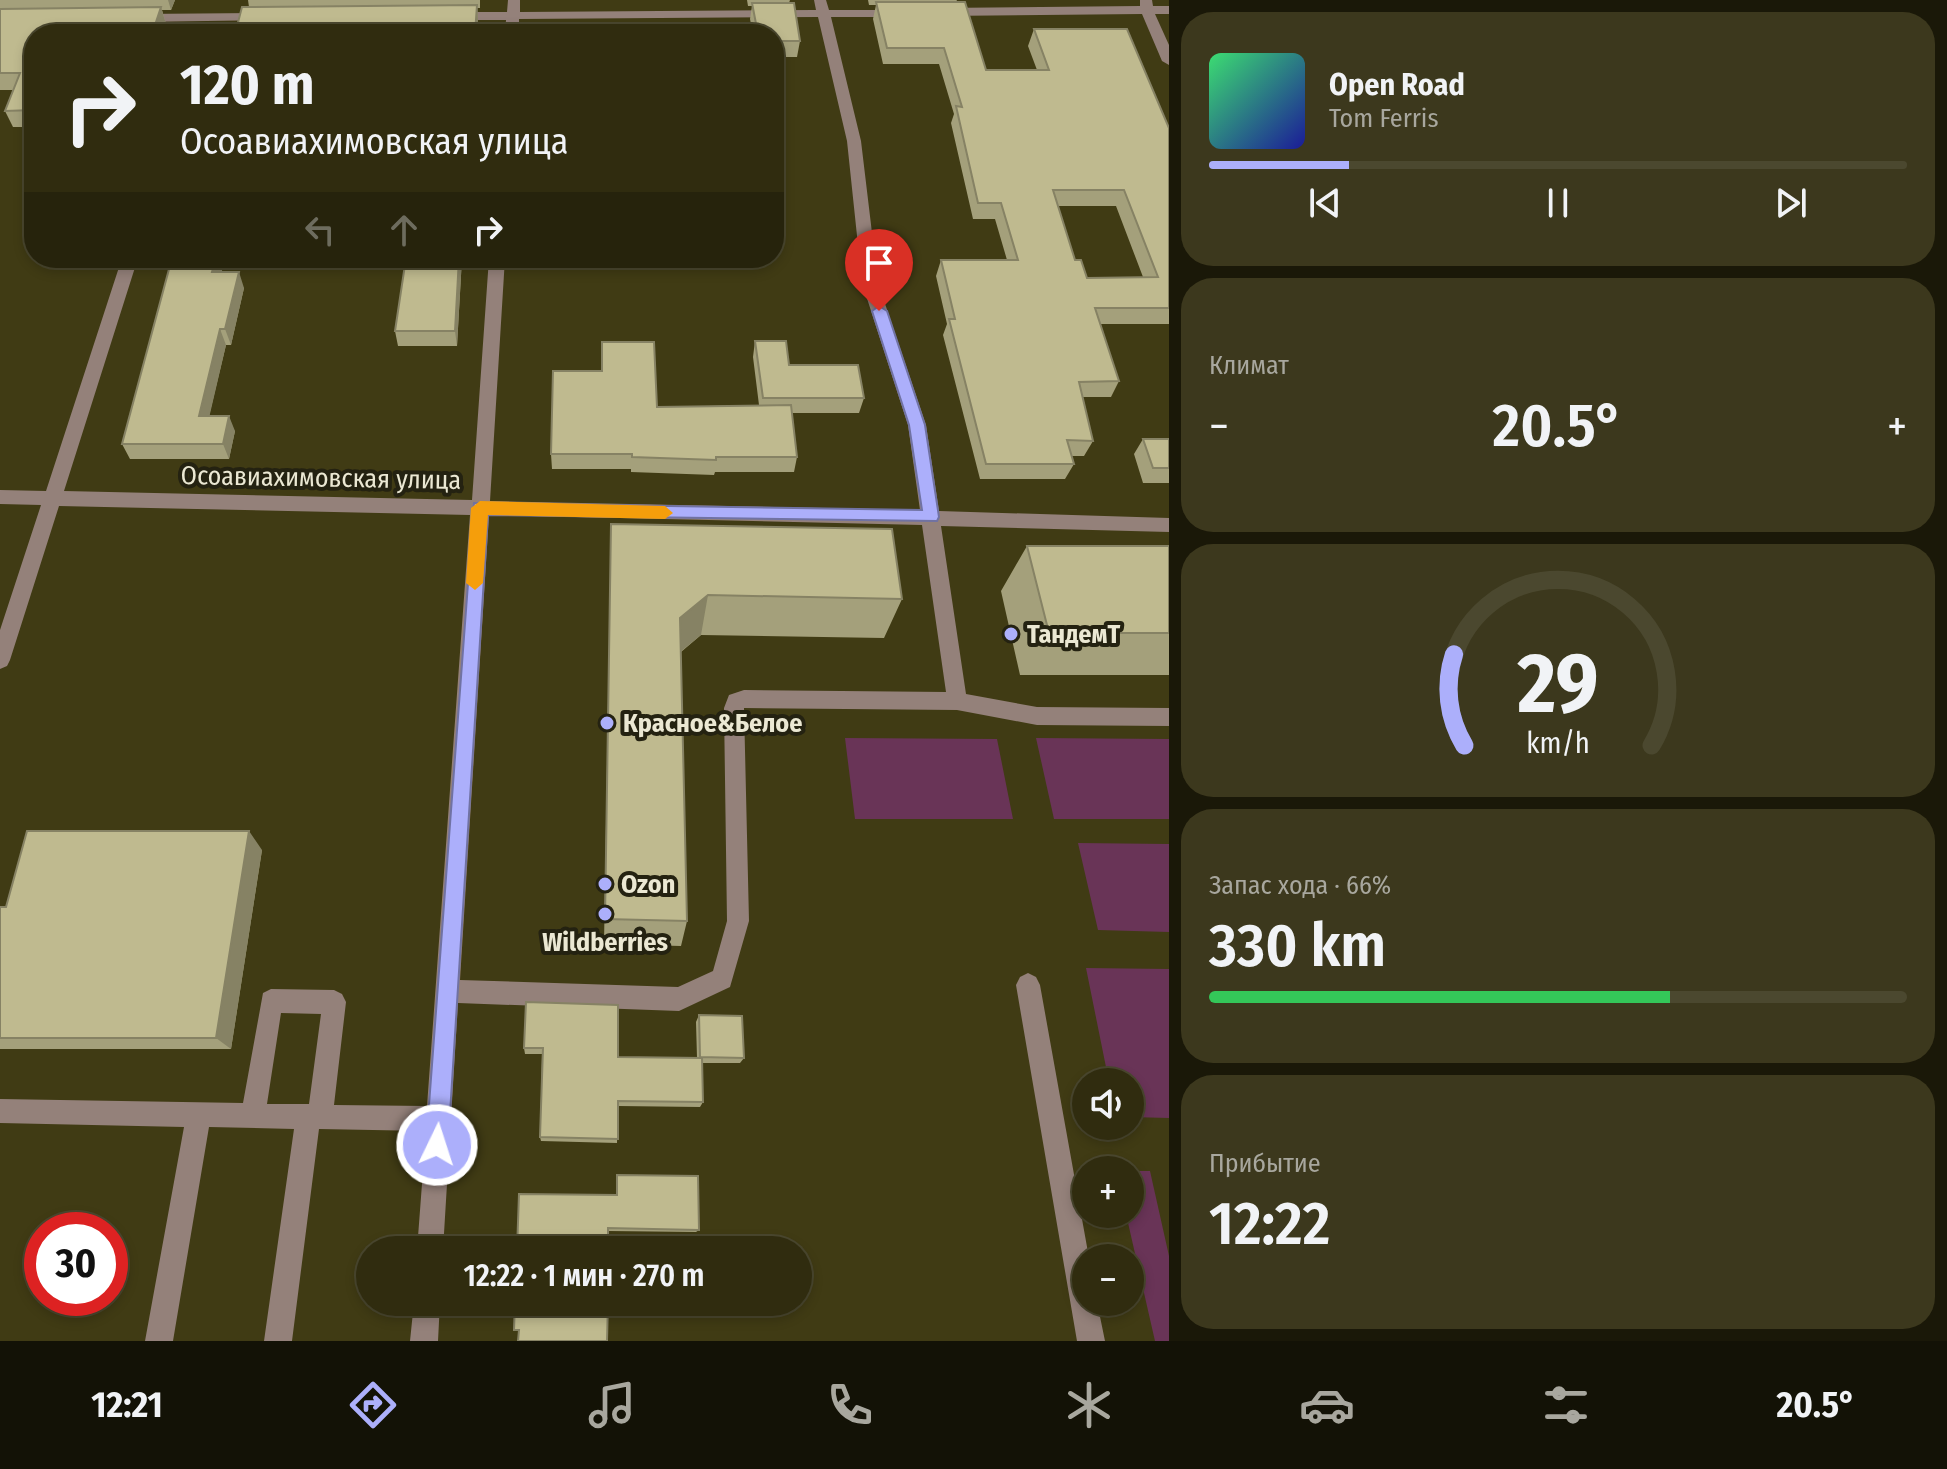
<!DOCTYPE html>
<html lang="ru">
<head>
<meta charset="utf-8">
<style>
  :root { --surface:#302c0f; --page:#3c381d; --text:#f1f3f6; --muted:#a8a79e; --line:#4b482f; --accent:#acaffb }
  body { margin:0; font-family:"Fira Sans Condensed",sans-serif; background:var(--page); color:var(--text); height:100vh; display:flex; flex-direction:column; font-size:30px; white-space:nowrap }
  * { box-sizing:border-box; margin:0 }
  p { font-size:26px; color:var(--muted) }
  .icon { flex:none; width:44px; height:44px; fill:none; stroke:currentColor; stroke-width:2; stroke-linecap:round; stroke-linejoin:round }
  .map { position:relative; flex:1; overflow:hidden }
  .drawer { display:flex; flex-direction:column; gap:12px; padding:12px; background:#1a1808; width:778px }
  .drawer>* { flex:none }
  .banner { position:absolute; left:24px; top:24px; width:760px; height:244px; border-radius:32px; box-shadow:0 4px 12px #0003,0 0 0 2px var(--line); background:#302c0f; color:var(--text); overflow:hidden }
  .fabs { position:absolute; left:1072px; top:1068px; display:grid; gap:16px }
  .fabs a { display:grid; place-items:center; width:72px; height:72px; border-radius:50%; background:var(--surface); box-shadow:0 4px 12px #0003,0 0 0 2px var(--line); font-size:40px }
  .speed { position:absolute; left:24px; top:1212px; display:flex; gap:16px; font-size:40px; font-weight:700; text-align:center }
  .speed>* { display:grid; place-content:center; width:104px; height:104px; border-radius:50%; background:var(--surface); box-shadow:0 4px 12px #0003,0 0 0 2px var(--line); line-height:1 }
  .speed .limit { border:12px solid #d22; background:#fff; color:#111 }
  .pin { position:absolute; display:grid; place-items:center; width:68px; height:68px; color:#fff; margin:-82px -34px; border-radius:50% 50% 50% 0; rotate:-45deg; box-shadow:0 0 8px #0007 }
  .pin .icon { rotate:45deg }
  .me { position:absolute; width:88px; margin:-44px; rotate:4deg; stroke-linejoin:round; filter:drop-shadow(0 0 6px #0008) }
  .turn { display:flex; align-items:center; gap:28px; height:168px; padding:0 24px; font-size:36px }
  .turn .icon { width:104px; height:104px; stroke-width:2.5 }
  .turn b { display:block; font-size:56px; line-height:68px }
  .lanes { display:flex; align-items:center; height:76px; padding:0 24px; background:#0003; justify-content:center; gap:40px; direction:ltr }
  .lanes .off { opacity:.35 }
  .big { font-size:60px; font-weight:600; line-height:1.1 }
  .drawer .widget { flex:1; display:flex; flex-direction:column; justify-content:center; gap:12px; min-width:0; padding:0 28px; border-radius:32px; background:var(--page) }
  .drawer .dial { align-items:center; gap:0 }
  .dial svg { height:208px; overflow:visible; fill:none; stroke:var(--line); stroke-width:7; stroke-linecap:round; text-anchor:middle }
  .dial text { fill:var(--text); stroke:none }
  .song { display:flex; align-items:center; gap:24px }
  .cover { width:96px; height:96px; border-radius:12px; background:linear-gradient(135deg,hsl(140 70% 55%),hsl(240 70% 35%)) }
  .played { height:8px; border-radius:4px; background:linear-gradient(90deg,var(--accent) 20%,var(--line) 20%) }
  .keys { display:flex; justify-content:space-around; direction:ltr }
  .heat { display:flex; justify-content:space-between; align-items:center; font-size:44px; direction:ltr }
  .charge { height:12px; border-radius:6px; background:linear-gradient(90deg,#34c759 66%,var(--line) 0) }
  .trip { position:absolute; left:356px; top:1236px; width:456px; height:80px; border-radius:40px; background:var(--surface); box-shadow:0 4px 12px #0003,0 0 0 2px var(--line); font-weight:600; line-height:80px; text-align:center }
  .menu { display:flex; height:128px; justify-content:space-around; align-items:center; background:#131206; color:var(--muted) }
  .menu .icon { width:56px; height:56px }
  .menu .on { color:var(--accent) }
  .menu b { font-size:36px; color:var(--text) }
  main { display:flex; flex:1; min-height:0 }
  .map>svg:first-child { display:block }
  .green { fill:#693457 }
  .lines { fill:none; stroke-linecap:round; stroke-linejoin:round }
  .minor { fill:#94817a; fill-rule:evenodd }
  .wall { fill:#a4a07b; fill-rule:evenodd }
  .shaded-wall { fill:#868264 }
  .building { fill:#bfba8f; stroke:#868264; stroke-width:2; fill-rule:evenodd }
  .route { fill:#acaffb; stroke:#7072a3; stroke-width:2 }
  .slow { fill:#f59e0b }
  .poi-dot { fill:#acaffb; stroke:#242211; stroke-width:3 }
  .labels { text-anchor:middle; dominant-baseline:central; stroke-width:8; stroke-linejoin:round; paint-order:stroke }
  .street-label { font-size:26px; fill:#ebe8d3; stroke:#242211 }
  .poi-label { font-size:26px; font-weight:bold; fill:#ebe8d3; stroke:#242211; text-anchor:start }
</style>
</head>
<body>
<main>
<div class="map">
<svg width="1169" height="1341" viewBox="0 0 1169 1341">
  <rect width="100%" height="100%" fill="#403b14"/>
  <path class="green" d="M845 738 997 739 1013 819H855Z
    M1036 738 1169 739V819H1054Z
    M1078 843 1169 844V932L1098 930Z
    M1086 968 1169 969V1118L1130 1117V1082H1109Z
    M1130 1171H1150L1169 1256V1341H1155L1126 1214H1130Z"/>
  <g class="lines">
    <path class="minor" d="M508 0H520V12L816 10 814 0H826L829 10H905V16L900 17H831L861 141 878 283 926 425 939 511 1169 518V532L941 526 966 694 1037 707 1169 708V726L1037 725 957 710 744 708 749 921 730 987 679 1011 458 1003 443 1250H417L426 1131 319 1129 292 1341H264L294 1129 209 1127 173 1341H145L184 1127 0 1123V1099L243 1103 263 993 271 989 334 990 342 994 346 1002 334 1105 427 1106 470 515 59 506 10 660 7 666 0 669V630L41 505 0 504V490L46 491 122 258H138L64 491 472 500 489 258H505L490 501 920 510 908 425 862 283 847 141 818 17 519 19V34H505L506 20H452L445 16 452 12H507ZM489 515 922 525 946 692 744 690 729 695 724 708 727 921 713 971 678 987 460 980ZM281 1013 321 1014 309 1104H267Z
      M1140 0H1152L1153 6H1169V14H1155L1169 45V65L1162 61 1142 14 940 16 933 12 940 8 1140 6Z
      M264 13 271 17 269 20 140 22 133 18 140 14Z
      M1028 973 1036 977 1040 985 1089 1258H1086V1302H1097L1105 1341H1077L1016 985 1020 977Z
      M414 1302H440L438 1341H410Z"/>
  </g>
  <path class="wall" d="M0 0H175L171 10H162L166 24 34 34V127H13L5 111 13 90H0Z
    M248 0H480V8H477L478 21 249 7Z
    M747 0H790L789 3 800 41 797 57H774V34H753L750 19 752 6H748Z
    M868 0H957L956 2 986 70H1037L1028 46 1034 29 1169 128V324H1100L1119 381 1111 397H1083L1093 441 1084 456H1071L1074 464 1065 479H980L943 335 947 324 936 276 941 260H1007L995 219H973L951 123 954 114 939 64H883L873 19 876 5H869ZM1058 206H1116L1143 277 1087 278 1075 260Z
    M462 258 457 346H398L395 331Z
    M222 272 244 288 231 345H226L209 416 235 431 229 459H130L122 444Z
    M755 341 789 365 864 398 859 413H792L797 457 794 472H715L714 475 631 472V469H552L551 454 601 371 657 407 759 405 753 357Z
    M1143 439H1169V483H1143L1134 454Z
    M611 524 902 599 884 638 701 635 681 652 687 921 681 946 604 944Z
    M1027 546H1169V675H1020L1001 591Z
    M262 850 231 1049H0V907H6Z
    M526 1002 618 1057 697 1058 696 1022 699 1015 744 1058 740 1063H702L703 1102 700 1107 618 1106 617 1143 541 1141 540 1137 542 1054H525L524 1048Z
    M617 1175 699 1230 696 1232 608 1231 517 1250 616 1195Z"/>
  <path class="shaded-wall" d="M168 0H175L171 10Z
    M477 5 478 21 477 34H475Z
    M161 7 166 24 163 34H152Z
    M216 258H225L218 288 212 272Z
    M459 258H462L457 346 455 331Z
    M239 272 244 288 231 345 225 329Z
    M220 329 226 345 206 431 199 416Z
    M229 416 235 431 229 459 223 444Z
    M708 595 701 635 674 657 680 618Z
    M249 831 262 850 231 1049 216 1038Z"/>
  <path class="building" d="M876 2H965L986 70H1049L1034 29H1127L1169 128V308H1095L1119 381 1079 382 1093 441 1067 440 1074 464H986L949 319H955L941 260H1018L1001 203H978L956 106 962 107 944 48H887ZM1053 190H1124L1158 277 1087 278 1081 260H1075Z
    M752 3H794L800 41H774V34H758Z
    M477 5 475 34H235L242 7Z
    M161 7 152 34H34V110L5 111 20 73H0V9Z
    M172 258H216L212 272H239L225 329H220L199 416H229L223 444H122Z
    M406 258H459L455 331H395Z
    M755 341H786L789 365H858L864 398H763Z
    M602 342H654L657 407 791 405 797 457H716V460L632 457V454H551L553 371H602Z
    M1143 439H1169V468H1153Z
    M611 524 892 529 902 599 708 595 680 618 687 921 605 919Z
    M1027 546H1169V633H1049Z
    M27 831H249L216 1038H0V907H6Z
    M526 1002 618 1005V1057L702 1058 703 1102 618 1101V1139L540 1137 543 1048H524Z
    M699 1015 742 1016 744 1058 700 1057Z
    M617 1175 698 1176 699 1230 608 1228V1250H517L519 1194 617 1195Z
    M515 1302H608L607 1341H518L519 1330H514Z"/>
  <path class="route" d="M879 306 887 311 925 425 939 517 937 521 488 515 448 1145 445 1153 437 1156 429 1153 426 1145 474 503 922 510 909 425 872 311Z"/>
  <path class="slow" d="M480 501 665 506 673 513 665 519 488 515 483 583 475 590 466 583 471 508Z"/>
  <g class="poi-dot">
    <circle cx="1011" cy="634" r="8"/>
    <circle cx="607" cy="723" r="8"/>
    <circle cx="605" cy="884" r="8"/>
    <circle cx="605" cy="914" r="8"/>
  </g>
  <g class="labels">
    <g class="street-label">
      <text transform="translate(321 478) rotate(1)">Осоавиахимовская улица</text>
    </g>
    <g class="poi-label">
      <text x="1027" y="634">ТандемТ</text>
      <text x="623" y="723">Красное&amp;Белое</text>
      <text x="621" y="884">Ozon</text>
      <text x="605" y="942" text-anchor="middle">Wildberries</text>
    </g>
  </g>
</svg>
<div class="fabs">
<a><svg class="icon" aria-label="sound" viewBox="0 0 24 24"><path d="M4 9h4l5-4v14l-5-4H4zM17 9q2 3 0 6"/></svg></a>
<a>+</a>
<a>−</a>
</div>
<div class="speed"><div class="limit">30</div></div>
<div class="pin" style="left:879px;top:311px;background:#d93025"><svg class="icon" aria-label="arrive" viewBox="0 0 24 24"><path d="M6 21V4h12l-3 4 3 4H6"/></svg></div>
<svg class="me" style="left:437px;top:1145px" viewBox="-20 -20 40 40"><circle r="17" fill="#acaffb" stroke="#fff" stroke-width="3"/><path d="M0-11L8 9 0 5-8 9z" fill="#fff"/></svg>
<div class="trip">12:22 · 1 мин · 270 m</div>
<div class="banner">
<div class="turn"><svg class="icon" aria-label="right" viewBox="0 0 24 24"><path d="M7 20v-9h11M14 6l5 5-5 5"/></svg><div><b>120 m</b>Осоавиахимовская улица</div></div>
<div class="lanes"><svg class="icon off" aria-label="left" viewBox="0 0 24 24"><path d="M17 20v-9H6M10 6l-5 5 5 5"/></svg><svg class="icon off" aria-label="ahead" viewBox="0 0 24 24"><path d="M12 20V5M6 11l6-6 6 6"/></svg><svg class="icon" aria-label="right" viewBox="0 0 24 24"><path d="M7 20v-9h11M14 6l5 5-5 5"/></svg></div>
</div>
</div>
<section class="drawer">
<div class="widget">
<div class="song"><i class="cover"></i><div><b>Open Road</b><p>Tom Ferris</p></div></div>
<div class="played"></div>
<div class="keys"><svg class="icon" aria-label="previous" viewBox="0 0 24 24"><path d="M18 5L8 12l10 7zM5 5v14"/></svg><svg class="icon" aria-label="pause" viewBox="0 0 24 24"><path d="M8 5v14M16 5v14"/></svg><svg class="icon" aria-label="next" viewBox="0 0 24 24"><path d="M6 5l10 7-10 7zM19 5v14"/></svg></div>
</div>
<div class="widget"><p>Климат</p>
<div class="heat"><a>−</a><b class="big">20.5°</b><a>+</a></div>
</div>
<div class="widget dial"><svg viewBox="0 0 100 80">
<path d="M14 69A42 42 0 1 1 86 69"/>
<path d="M14 69A42 42 0 0 1 10 34" stroke="#acaffb"/>
<text x="50" y="56" font-size="32" font-weight="700">29</text>
<text x="50" y="72" font-size="11">km/h</text>
</svg></div>
<div class="widget"><p>Запас хода · 66%</p><b class="big">330 km</b><div class="charge"></div></div>
<div class="widget"><p>Прибытие</p><b class="big">12:22</b></div>
</section>
</main>
<nav class="menu">
<b>12:21</b>
<svg class="icon on" aria-label="directions" viewBox="0 0 24 24"><path d="M12 3l9 9-9 9-9-9zM9 14v-3h6M13 9l2 2-2 2"/></svg>
<svg class="icon" aria-label="music" viewBox="0 0 24 24"><path d="M9 18V5l10-2v13"/><circle cx="6" cy="18" r="3"/><circle cx="16" cy="16" r="3"/></svg>
<svg class="icon" aria-label="phone" viewBox="0 0 24 24"><path d="M5 4h4l2 5-3 2q2 4 5 5l2-3 5 2v4C11 20 4 13 5 4z"/></svg>
<svg class="icon" aria-label="climate" viewBox="0 0 24 24"><path d="M12 3v18M4 7l16 10M4 17L20 7"/></svg>
<svg class="icon" aria-label="car" viewBox="0 0 24 24"><path d="M5 17H2v-5l4-1 3-4h7l3 4 3 1v5h-3M9 17h6M6 11h13"/><circle cx="7" cy="17" r="2"/><circle cx="17" cy="17" r="2"/></svg>
<svg class="icon" aria-label="filters" viewBox="0 0 24 24"><path d="M4 7h16M4 17h16"/><circle cx="9" cy="7" r="2"/><circle cx="15" cy="17" r="2"/></svg>
<b>20.5°</b>
</nav>
</body>
</html>
